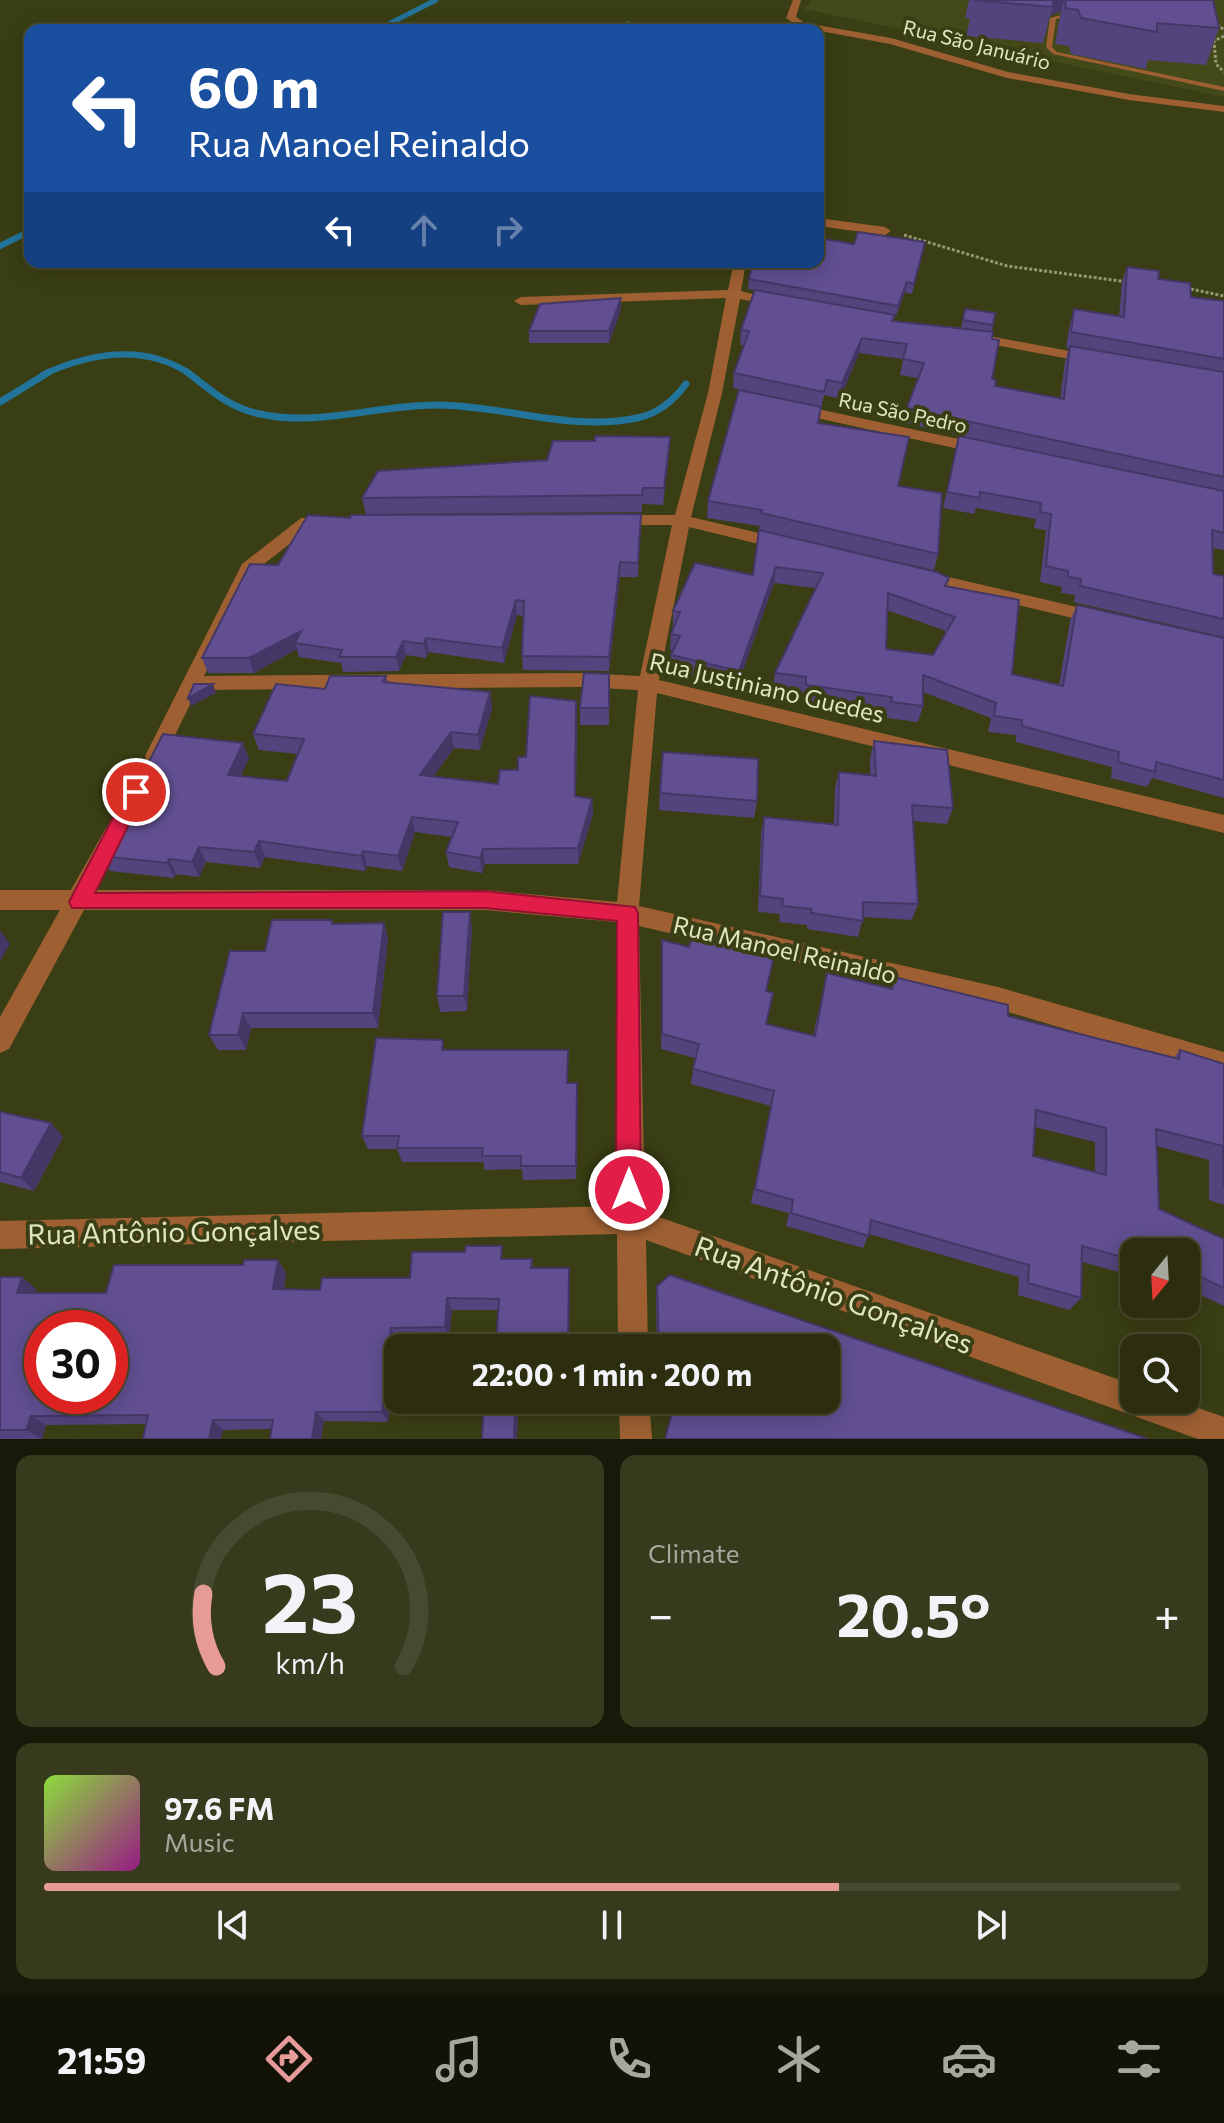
<!DOCTYPE html>
<html lang="en">
<head>
<meta charset="utf-8">
<style>
  :root { --surface:#2c2e0f; --page:#383a1d; --text:#f1f3f6; --muted:#a6a89e; --line:#484a2f; --accent:#e69b98 }
  body { margin:0; font-family:Commissioner,sans-serif; background:var(--page); color:var(--text); height:100vh; display:flex; flex-direction:column; font-size:30px; white-space:nowrap }
  * { box-sizing:border-box; margin:0 }
  p { font-size:26px; color:var(--muted) }
  .icon { flex:none; width:44px; height:44px; fill:none; stroke:currentColor; stroke-width:2; stroke-linecap:round; stroke-linejoin:round }
  .map { position:relative; height:1439px; overflow:hidden }
  .panel { display:flex; flex-direction:column; gap:16px; padding:16px; background:#181908; flex:1 }
  .panel>* { flex:none }
  .hud { position:absolute; left:24px; top:24px; width:800px; height:244px; border-radius:16px; box-shadow:0 4px 20px #0003,0 0 0 2px var(--line); background:#1a4fa0; color:#fff; overflow:hidden }
  .needle { width:52px; rotate:198deg }
  .fabs { position:absolute; left:1120px; top:1238px; display:grid; gap:16px }
  .fabs a { display:grid; place-items:center; width:80px; height:80px; border-radius:16px; background:var(--surface); box-shadow:0 4px 20px #0003,0 0 0 2px var(--line); font-size:40px }
  .speed { position:absolute; left:24px; top:1310px; display:flex; gap:16px; font-size:40px; font-weight:700; text-align:center }
  .speed>* { display:grid; place-content:center; width:104px; height:104px; border-radius:50%; background:var(--surface); box-shadow:0 4px 20px #0003,0 0 0 2px var(--line); line-height:1 }
  .speed .limit { border:12px solid #d22; background:#fff; color:#111 }
  .pin { position:absolute; display:grid; place-items:center; width:68px; height:68px; color:#fff; margin:-34px; border:4px solid #fff; border-radius:50%; box-shadow:0 2px 8px #0007 }
  .me { position:absolute; width:88px; margin:-44px; rotate:0deg; stroke-linejoin:round; filter:drop-shadow(0 0 6px #0008) }
  .turn { display:flex; align-items:center; gap:28px; height:168px; padding:0 32px; font-size:36px }
  .turn .icon { width:104px; height:104px; stroke-width:2.5 }
  .turn b { display:block; font-size:56px; line-height:68px }
  .lanes { display:flex; align-items:center; height:76px; padding:0 32px; background:#0003; justify-content:center; gap:40px; direction:ltr }
  .lanes .off { opacity:.35 }
  .big { font-size:60px; font-weight:700; line-height:1.1 }
  .panel .widget { flex:1; display:flex; flex-direction:column; justify-content:center; gap:12px; min-width:0; padding:0 28px; border-radius:16px; background:var(--page) }
  .panel .dial { align-items:center; gap:0 }
  .dial svg { height:208px; overflow:visible; fill:none; stroke:var(--line); stroke-width:7; stroke-linecap:round; text-anchor:middle }
  .dial text { fill:var(--text); stroke:none }
  .song { display:flex; align-items:center; gap:24px }
  .cover { width:96px; height:96px; border-radius:12px; background:linear-gradient(135deg,hsl(90 70% 55%),hsl(310 70% 35%)) }
  .played { height:8px; border-radius:4px; background:linear-gradient(90deg,var(--accent) 70%,var(--line) 70%) }
  .keys { display:flex; justify-content:space-around; direction:ltr }
  .heat { display:flex; justify-content:space-between; align-items:center; font-size:44px; direction:ltr }
  .panel .tiles { flex:1; display:grid; gap:16px; grid-template-columns:1fr 1fr }
  .widget:last-child { grid-column:span 2 }
  .trip { position:absolute; left:384px; top:1334px; width:456px; height:80px; border-radius:16px; background:var(--surface); box-shadow:0 4px 20px #0003,0 0 0 2px var(--line); font-weight:700; line-height:80px; text-align:center }
  .tabs { display:flex; height:128px; justify-content:space-around; align-items:center; background:#121206; color:var(--muted) }
  .tabs .icon { width:56px; height:56px }
  .tabs .current { color:var(--accent) }
  .tabs b { font-size:36px; color:var(--text) }
  .map>svg:first-child { display:block }
  .built { fill:#444919 }
  .lines { fill:none; stroke-linecap:round; stroke-linejoin:round }
  .stream-far2 { stroke:#22749b; stroke-width:5 }
  .stream-far1 { stroke:#22749b; stroke-width:6 }
  .stream { stroke:#22749b; stroke-width:7 }
  .path { stroke:#949971; stroke-width:3; stroke-dasharray:3 2; stroke-linecap:butt }
  .lane { fill:#9e6033; fill-rule:evenodd }
  .street { fill:#9e6033; fill-rule:evenodd }
  .wall { fill:#53447d; fill-rule:evenodd }
  .shaded-wall { fill:#443766 }
  .building { fill:#614f91; stroke:#443766; stroke-width:2; fill-rule:evenodd }
  .route { fill:#e11d48; stroke:#92132f; stroke-width:2 }
  .labels { text-anchor:middle; dominant-baseline:central; stroke-width:8; stroke-linejoin:round; paint-order:stroke }
  .far-street-label { font-size:20px; fill:#e0e6bf; stroke:#3a3e14 }
  .street-label { font-size:24px; fill:#e0e6bf; stroke:#3a3e14 }
  .near-street-label { font-size:28px; fill:#e0e6bf; stroke:#3a3e14 }
</style>
</head>
<body>
<div class="map">
<svg width="1224" height="1439" viewBox="0 0 1224 1439">
  <rect width="100%" height="100%" fill="#3a3e14"/>
  <path class="built" d="M812 0H1224V97L804 9Z"/>
  <g class="lines">
    <path class="stream-far2" d="M377 30 436 0"/>
    <path class="stream-far1" d="M0 246 30 231
      M44 374C91 353 144 343 190 374"/>
    <path class="stream" d="M187 372C211 390 229 408 260 414 319 427 376 405 436 405 502 405 571 432 637 418 657 414 674 400 686 384
      M0 402 49 372"/>
    <path class="path" d="M627 23 699 30
      M1217 24 1224 30
      M1224 36 1214 41 1216 64 1224 72
      M904 235 1007 266 1128 282
      M1186 288 1224 296"/>
    <path class="lane" d="M1073 12 1075 15 1056 19 1052 47 1057 52 1224 87V91L1053 54 1046 47 1050 18Z"/>
    <path class="street" d="M793 0H801L796 17 805 23 891 38 1008 72 1129 94 1224 106V112L1129 100 1007 78 890 44 799 27 786 18Z
      M818 218 885 227 891 231 885 235 818 226Z
      M734 262H746L741 291 783 302 776 306 740 299 722 393 691 517 789 540 792 544 783 550 689 527 659 680 1224 815V833L657 693 639 906 998 987 1224 1052V1076L998 1009 639 926 645 1212 1134 1385V1400H1175L1224 1417V1439H1198L646 1240 648 1348H618L617 1234 0 1249V1221L617 1206 616 922 484 910H84L9 1049 0 1053V1017L60 910H0V890H71L106 828 114 825 122 828 125 834 95 890H484L617 902 638 690 581 687 197 690 162 762H148L145 756 242 564 301 518 326 517 334 522 326 527H311L255 571 204 676 581 673 640 676 672 525H614L606 520 614 515H675L708 393 726 298 521 305 514 301 521 297 728 290Z
      M973 333 1091 355 1098 359 1091 363 968 340V334Z
      M794 404 982 444 990 449 982 454 789 412V406Z
      M923 571 1098 612 1107 618 1098 624 917 581 914 577 917 573Z
      M619 1400H649L652 1439H620Z"/>
  </g>
  <path class="wall" d="M969 0H1213L1219 28 1206 65 1148 60 1146 69 1071 54 1069 46 1055 44 1061 11 1050 16 1043 43 966 36 970 19 965 18Z
    M854 244 923 252 912 294 905 292 896 316H894L893 321 961 328 965 309 993 325 992 332V379L995 386 1060 399 1065 361 1069 348 1066 347 1070 324 1074 309 1119 317 1122 282 1127 267 1158 279 1191 297 1224 301V550L1212 548 1213 574 1224 576V637L1074 602 1075 595 1061 593 1062 587 1040 582 1046 530 1034 528 1036 519 976 508 974 514 943 508 959 436 971 438 904 423 907 408 918 378 900 375 903 359 859 353 840 399 824 395 818 423 898 486 938 554 934 570 759 530 760 526 707 518 708 501 747 391 733 388 734 373 744 345H740L741 330 754 290 748 289 749 279Z
    M656 262H682L679 268H656Z
    M621 309 609 343H529V331Z
    M669 454 663 505 642 504V512L366 514 362 498Z
    M641 514 638 577H620L609 671 523 670 522 656 524 616 517 615 504 663 429 652 426 658 406 655 399 671 343 672 341 663 299 657 297 649 254 673H208L202 658 278 565 350 518Z
    M759 530 947 586 1012 674 1059 685 1070 621 1077 605 1224 638V798L1152 778 1147 787 1111 778 1112 767 1016 742V735L988 732 991 718 923 692V706L918 722 887 718V713L803 701 804 693 773 689 775 673 816 588 774 583 737 687 670 671 671 655 673 650H670L671 634 674 627H673V611L753 575ZM887 610 946 631 933 655 886 649Z
    M609 674V725H580V708Z
    M386 676 388 682 490 692 492 708 480 750 454 748 433 777 498 784 518 770 526 757 577 716 576 796 592 799 593 814 578 864H485L482 873 449 867 446 852 452 837 415 832 402 871 367 866 365 871 265 857 260 868 206 862 199 877 176 874 174 878 110 871 101 856 249 758 240 777 287 781 298 754 259 750 253 734 325 689Z
    M874 741 953 808 947 824 913 821 918 904 912 920 863 917 858 937 807 929V925L779 922 780 914 758 912 761 833 764 817 834 824 835 788 839 772 870 775V758Z
    M660 793 757 801 754 818 659 810Z
    M332 920 334 924 384 923 388 939 378 1028H251L246 1050H218L209 1035 265 951Z
    M472 928 467 1011 440 1012 437 996Z
    M662 940 767 991 766 1024 813 1036 827 973 890 988 894 977 1008 1016 1174 1058 1180 1050 1224 1064V1205L1209 1200V1160L1157 1146 1159 1209 1224 1239V1306L1186 1288V1252H1134V1276L1082 1262 1081 1298 1069 1310 1018 1295 1019 1277 869 1234 863 1248 786 1226 789 1213 751 1203 771 1106 691 1084 695 1058 661 1049ZM1035 1127 1095 1142V1172L1033 1156Z
    M568 1065V1083H577L576 1179 523 1180 522 1169 485 1170 483 1162H402L397 1149H368L362 1136Z
    M0 1112 51 1123 63 1137 34 1191 0 1182Z
    M504 1259H532L533 1268 570 1281 498 1310H452L449 1338 397 1339 388 1422 324 1421 321 1439H270L271 1429 223 1430 146 1424 46 1425 42 1439H0V1277H22L36 1289 35 1293H106L243 1265 278 1260 286 1273 284 1290H320L410 1278Z
    M657 1286 1148 1439H665L676 1400 826 1348H657L656 1300Z
    M484 1400H568V1413L518 1414Z"/>
  <path class="shaded-wall" d="M1051 0H1064L1061 11 1050 16 1053 7Z
    M907 282 905 292 896 316 898 306Z
    M621 298V309L609 343V331Z
    M862 338 859 353 840 399 842 383Z
    M670 437 669 454 663 505 664 488Z
    M620 562V577L609 671V657Z
    M776 567 774 583 737 687 739 671Z
    M516 600 517 615 504 663 502 648Z
    M301 631 295 643 297 649 254 673 249 658Z
    M426 638 429 652 426 658 424 644Z
    M403 641 406 655 399 671 396 657Z
    M213 684 216 693 191 706 188 698Z
    M490 692 492 708 480 750 478 735Z
    M576 701 577 716 575 811V796Z
    M451 732 454 748 423 791 420 775Z
    M243 743 249 758 234 791 228 775Z
    M592 799 593 814 578 864V848Z
    M412 817 415 832 402 871 398 856Z
    M259 841 265 857 260 868 254 852Z
    M199 847 206 862 199 877 192 862Z
    M483 849 485 864 482 873 480 858Z
    M363 851 367 866 365 871 361 856Z
    M169 859 176 874 174 878 167 863Z
    M470 912 472 928 467 1011 464 996Z
    M384 923 388 939 378 1028 373 1013Z
    M0 930 10 944 0 961Z
    M243 1013 251 1028 246 1050 238 1035Z
    M577 1083 578 1097 576 1179V1166Z
    M51 1123 63 1137 34 1191 21 1178Z
    M278 1260 286 1273 282 1301 273 1289Z
    M569 1268 570 1281 569 1348H568Z
    M22 1277 36 1289 32 1305 17 1293Z
    M447 1298 452 1310 449 1338 445 1327Z
    M391 1328 397 1339 388 1422 382 1412Z
    M515 1405 518 1414 517 1439H514Z
    M316 1412 324 1421 321 1439H312Z
    M31 1416 46 1425 42 1439 26 1430Z
    M213 1420 223 1430 221 1439H209Z"/>
  <path class="building" d="M973 0H1053V7Z
    M1066 0H1213L1219 28 1157 23V32L1081 18 1078 10 1065 8Z
    M858 232 925 242 914 284 907 282 898 306 749 279 753 262H818V238L854 244Z
    M1127 267 1159 271 1158 279 1190 283 1191 297 1224 301V359L1071 332 1074 309 1124 317Z
    M755 290 895 315 892 321 993 332 992 339 999 340 992 379 996 380 995 386 1064 399 1070 346 1224 372V477L907 408 924 363 903 359 907 344 862 338 842 383 827 380 824 392 734 373 749 331 741 330Z
    M621 298 609 331H529L540 304Z
    M965 309 995 313 993 325 963 320Z
    M739 390 821 407 818 423 909 437 898 486 942 493 938 554 761 513 762 510 708 501Z
    M595 436 670 437 664 488H643L642 495 362 498 378 471 547 460 553 441H595Z
    M959 436 1224 491V533L1212 530 1213 574 1224 576V619L1080 586 1081 579 1068 577V571L1046 566 1051 514 1040 512 1041 503 980 492 979 498 947 492Z
    M641 514 638 563 620 562 609 657 522 656 524 601 516 600 502 648 426 638 424 644 403 641 396 657H339L342 650 295 643 301 631 249 658H202L250 564 278 565 308 515 350 518 351 515Z
    M759 530 937 572 949 578 945 586 1019 600 1012 674 1063 686 1077 605 1224 638V780L1156 762 1155 772 1118 762 1119 752 1022 726V720L994 716 996 703 923 675V706L891 702 892 697 806 685V677L775 673 823 573 776 567 739 671 671 655 680 636 671 634 680 612 673 611 695 563 753 575ZM888 593 955 617 933 655 886 649Z
    M584 673 609 674V708H580Z
    M330 676H386L383 682 490 692 478 735 451 732 420 775 498 784 500 770H518V757H526L530 696 576 701 575 796 592 799 578 848 483 849 480 858 446 852 458 822 412 817 398 856 363 851 361 856 259 841 254 852 199 847 192 862 169 859 167 863 101 856 163 734 243 743 228 775 287 781 304 739 253 734 276 684 325 689Z
    M194 684H213L188 698Z
    M874 741 947 750 953 808 912 805 918 904 863 902V921L811 913V909L782 906 783 899 760 896 764 817 838 825 839 772 876 776Z
    M663 752 758 759 757 801 660 793Z
    M443 912H470L464 996H437Z
    M272 920H332V924L384 923 373 1013H243L238 1035H209L230 951H265Z
    M694 932 775 951 766 991 773 993 766 1024 815 1036 827 973 892 989 894 977 1008 1005V1016L1179 1059 1180 1050 1224 1064V1187L1223 1146 1156 1129 1159 1209 1224 1239V1288L1186 1270V1252H1134V1260L1082 1246 1081 1298 1028 1283 1029 1265 871 1220 869 1236 791 1213 793 1200 755 1189 774 1091 693 1069 699 1044 662 1034V940L689 947ZM1036 1110 1106 1128V1175L1033 1156Z
    M376 1038 443 1040 442 1050H568L567 1083H577L576 1166H521V1156H482L483 1148H397L399 1136H362Z
    M0 1112 51 1123 21 1178 0 1172Z
    M466 1246H502L501 1259H532L531 1268H569L568 1348H496L499 1299 447 1298 445 1327 391 1328 382 1412H316L312 1439H270L273 1420H213L209 1439H143L148 1415 31 1416 26 1430H0V1277H22L17 1293H106L114 1265H243L244 1260H278L273 1289 320 1290 322 1278H410L412 1252H465ZM42 1328H110V1396H42Z
    M670 1275 1148 1439H666V1435L676 1400H826V1348H659L657 1286Z
    M484 1400H567V1404L515 1405 514 1439H482Z"/>
  <path class="route" d="M136 785 145 792 95 893 484 891 635 907 638 913 641 1190 638 1199 629 1202 620 1199 616 1190 617 921 484 908H72L69 902 72 896 129 787Z"/>
  <g class="labels">
    <g class="far-street-label">
      <text transform="translate(977 44) rotate(14)">Rua São Januário</text>
      <text transform="translate(903 412) rotate(12)">Rua São Pedro</text>
    </g>
    <g class="street-label">
      <text transform="translate(767 687) rotate(13)">Rua Justiniano Guedes</text>
      <text transform="translate(785 949) rotate(13)">Rua Manoel Reinaldo</text>
    </g>
    <g class="near-street-label">
      <text transform="translate(174 1231) rotate(-1)">Rua Antônio Gonçalves</text>
      <text transform="translate(834 1294) rotate(20)">Rua Antônio Gonçalves</text>
    </g>
  </g>
</svg>
<div class="fabs">
<a><svg class="needle" viewBox="-14 -14 28 28"><path d="M0-13l5 13h-10z" fill="#e53935"/><path d="M0 13l5-13h-10z" fill="#a6a89e"/></svg></a>
<a><svg class="icon" aria-label="search" viewBox="0 0 24 24"><circle cx="10" cy="10" r="6"/><path d="M15 15l6 6"/></svg></a>
</div>
<div class="speed"><div class="limit">30</div></div>
<div class="pin" style="left:136px;top:792px;background:#d93025"><svg class="icon" aria-label="arrive" viewBox="0 0 24 24"><path d="M6 21V4h12l-3 4 3 4H6"/></svg></div>
<svg class="me" style="left:629px;top:1190px" viewBox="-20 -20 40 40"><circle r="17" fill="#e11d48" stroke="#fff" stroke-width="3"/><path d="M0-11L8 9 0 5-8 9z" fill="#fff"/></svg>
<div class="trip">22:00 · 1 min · 200 m</div>
<div class="hud">
<div class="turn"><svg class="icon" aria-label="left" viewBox="0 0 24 24"><path d="M17 20v-9H6M10 6l-5 5 5 5"/></svg><div><b>60 m</b>Rua Manoel Reinaldo</div></div>
<div class="lanes"><svg class="icon" aria-label="left" viewBox="0 0 24 24"><path d="M17 20v-9H6M10 6l-5 5 5 5"/></svg><svg class="icon off" aria-label="ahead" viewBox="0 0 24 24"><path d="M12 20V5M6 11l6-6 6 6"/></svg><svg class="icon off" aria-label="right" viewBox="0 0 24 24"><path d="M7 20v-9h11M14 6l5 5-5 5"/></svg></div>
</div>
</div>
<section class="panel">
<div class="tiles">
<div class="widget dial"><svg viewBox="0 0 100 80">
<path d="M14 69A42 42 0 1 1 86 69"/>
<path d="M14 69A42 42 0 0 1 9 41" stroke="#e69b98"/>
<text x="50" y="56" font-size="32" font-weight="700">23</text>
<text x="50" y="72" font-size="11">km/h</text>
</svg></div>
<div class="widget"><p>Climate</p>
<div class="heat"><a>−</a><b class="big">20.5°</b><a>+</a></div>
</div>
<div class="widget">
<div class="song"><i class="cover"></i><div><b>97.6 FM</b><p>Music</p></div></div>
<div class="played"></div>
<div class="keys"><svg class="icon" aria-label="previous" viewBox="0 0 24 24"><path d="M18 5L8 12l10 7zM5 5v14"/></svg><svg class="icon" aria-label="pause" viewBox="0 0 24 24"><path d="M8 5v14M16 5v14"/></svg><svg class="icon" aria-label="next" viewBox="0 0 24 24"><path d="M6 5l10 7-10 7zM19 5v14"/></svg></div>
</div>
</div>
</section>
<nav class="tabs">
<b>21:59</b>
<svg class="icon current" aria-label="directions" viewBox="0 0 24 24"><path d="M12 3l9 9-9 9-9-9zM9 14v-3h6M13 9l2 2-2 2"/></svg>
<svg class="icon" aria-label="music" viewBox="0 0 24 24"><path d="M9 18V5l10-2v13"/><circle cx="6" cy="18" r="3"/><circle cx="16" cy="16" r="3"/></svg>
<svg class="icon" aria-label="phone" viewBox="0 0 24 24"><path d="M5 4h4l2 5-3 2q2 4 5 5l2-3 5 2v4C11 20 4 13 5 4z"/></svg>
<svg class="icon" aria-label="climate" viewBox="0 0 24 24"><path d="M12 3v18M4 7l16 10M4 17L20 7"/></svg>
<svg class="icon" aria-label="car" viewBox="0 0 24 24"><path d="M5 17H2v-5l4-1 3-4h7l3 4 3 1v5h-3M9 17h6M6 11h13"/><circle cx="7" cy="17" r="2"/><circle cx="17" cy="17" r="2"/></svg>
<svg class="icon" aria-label="filters" viewBox="0 0 24 24"><path d="M4 7h16M4 17h16"/><circle cx="9" cy="7" r="2"/><circle cx="15" cy="17" r="2"/></svg>
</nav>
</body>
</html>
